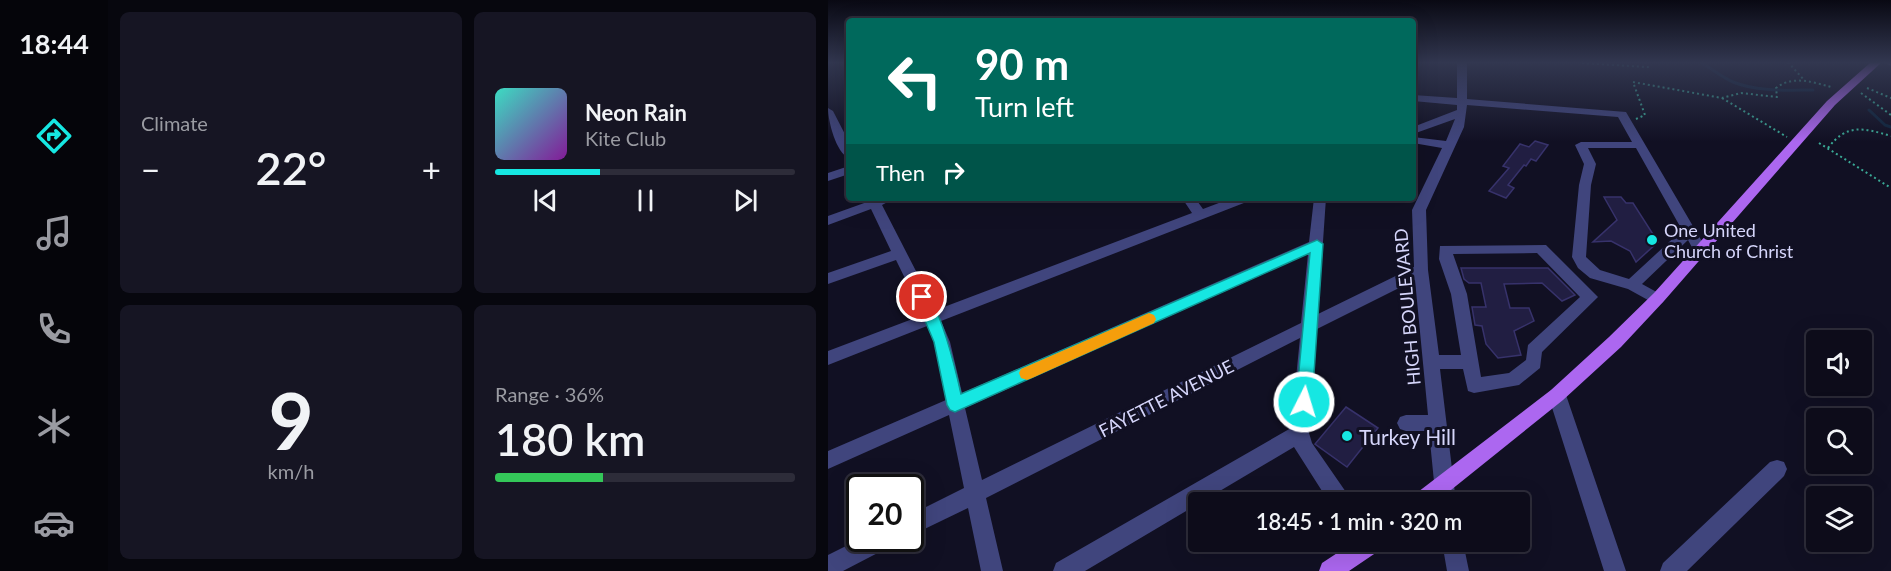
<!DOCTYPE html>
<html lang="en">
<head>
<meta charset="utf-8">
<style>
  :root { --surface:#0d0c1a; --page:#161523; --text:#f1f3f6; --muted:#9a9ba2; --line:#2d2c39; --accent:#16e7e2 }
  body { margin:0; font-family:Lato,sans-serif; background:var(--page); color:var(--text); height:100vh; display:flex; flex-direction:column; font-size:22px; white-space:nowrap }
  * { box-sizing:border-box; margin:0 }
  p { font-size:20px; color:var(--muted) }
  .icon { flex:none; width:33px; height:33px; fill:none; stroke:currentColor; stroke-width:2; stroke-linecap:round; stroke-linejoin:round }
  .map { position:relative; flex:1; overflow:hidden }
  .side { display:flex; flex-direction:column; gap:12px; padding:12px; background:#07070e; width:720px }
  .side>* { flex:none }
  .top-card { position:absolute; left:18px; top:18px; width:570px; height:183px; border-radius:6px; box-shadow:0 6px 24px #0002,0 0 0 2px var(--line); background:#00695c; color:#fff; overflow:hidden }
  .controls { position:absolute; left:978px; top:330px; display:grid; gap:12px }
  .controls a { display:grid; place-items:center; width:66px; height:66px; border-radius:6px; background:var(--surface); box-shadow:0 6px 24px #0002,0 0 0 2px var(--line); font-size:30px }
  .speed { position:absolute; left:18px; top:474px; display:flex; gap:12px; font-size:30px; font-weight:700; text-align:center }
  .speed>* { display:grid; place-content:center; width:78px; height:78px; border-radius:50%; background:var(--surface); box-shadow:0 6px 24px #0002,0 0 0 2px var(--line); line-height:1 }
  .speed .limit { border:3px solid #111; border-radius:9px; background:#fff; color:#111 }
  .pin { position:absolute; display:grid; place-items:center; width:51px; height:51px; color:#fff; margin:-26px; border:3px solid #fff; border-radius:50%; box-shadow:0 2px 6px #0007 }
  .me { position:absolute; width:66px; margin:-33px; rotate:5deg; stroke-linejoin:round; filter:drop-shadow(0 0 4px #0008) }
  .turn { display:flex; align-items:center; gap:21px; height:126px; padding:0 30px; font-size:27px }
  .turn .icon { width:78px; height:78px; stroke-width:2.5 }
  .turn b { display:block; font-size:42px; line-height:51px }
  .then { display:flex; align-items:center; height:57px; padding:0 30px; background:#0003; gap:12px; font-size:22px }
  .big { font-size:45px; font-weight:600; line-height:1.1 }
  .side .card { flex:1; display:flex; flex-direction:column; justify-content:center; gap:9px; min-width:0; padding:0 21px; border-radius:9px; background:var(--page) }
  .side .dial { align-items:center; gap:0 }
  .dial b { font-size:78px; line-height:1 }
  .song { display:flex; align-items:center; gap:18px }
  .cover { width:72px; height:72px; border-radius:9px; background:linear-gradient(135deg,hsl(170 70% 55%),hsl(290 70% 35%)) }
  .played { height:6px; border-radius:3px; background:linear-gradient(90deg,var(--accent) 35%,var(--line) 35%) }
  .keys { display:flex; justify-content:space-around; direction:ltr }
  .heat { display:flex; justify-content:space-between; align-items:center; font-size:33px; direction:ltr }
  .charge { height:9px; border-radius:4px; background:linear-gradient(90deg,#34c759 36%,var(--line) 0) }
  .side .tiles { flex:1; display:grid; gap:12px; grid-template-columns:repeat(2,1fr) }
  .trip { position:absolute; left:360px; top:492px; width:342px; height:60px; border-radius:6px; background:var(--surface); box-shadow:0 6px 24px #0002,0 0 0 2px var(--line); font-weight:600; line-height:60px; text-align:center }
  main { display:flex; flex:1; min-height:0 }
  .tabs { display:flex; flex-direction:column; width:108px; justify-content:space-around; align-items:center; background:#05050a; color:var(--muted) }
  .tabs .icon { width:42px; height:42px }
  .tabs .current { color:var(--accent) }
  .tabs b { font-size:27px; color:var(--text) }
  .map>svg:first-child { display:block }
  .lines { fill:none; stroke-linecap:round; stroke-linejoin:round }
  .stream { stroke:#0f253d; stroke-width:3 }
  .building { fill:#211e42; stroke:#37326b; stroke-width:1.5 }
  .path { stroke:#3aaa96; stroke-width:2; stroke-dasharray:2 3; stroke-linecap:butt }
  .minor { fill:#40457d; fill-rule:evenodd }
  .major { fill:#ac67f0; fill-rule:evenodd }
  .route { fill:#16e7e2; stroke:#0e9693; stroke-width:1.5 }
  .slow { fill:#f59e0b }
  .poi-dot { fill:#16e7e2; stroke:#111023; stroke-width:2 }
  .labels { text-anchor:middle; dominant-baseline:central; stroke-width:6; stroke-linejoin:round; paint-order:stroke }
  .poi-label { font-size:18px; fill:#d6d6fb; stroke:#111023; text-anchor:start }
  .street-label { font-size:18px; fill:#d6d6fb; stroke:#111023 }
  .near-poi-label { font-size:21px; fill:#d6d6fb; stroke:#111023; text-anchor:start }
</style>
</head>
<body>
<main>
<nav class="tabs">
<b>18:44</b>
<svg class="icon current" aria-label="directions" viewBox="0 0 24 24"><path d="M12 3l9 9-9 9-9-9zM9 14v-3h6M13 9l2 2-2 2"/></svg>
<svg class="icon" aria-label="music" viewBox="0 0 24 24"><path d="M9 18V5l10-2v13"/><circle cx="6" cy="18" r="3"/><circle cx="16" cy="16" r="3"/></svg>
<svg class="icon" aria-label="phone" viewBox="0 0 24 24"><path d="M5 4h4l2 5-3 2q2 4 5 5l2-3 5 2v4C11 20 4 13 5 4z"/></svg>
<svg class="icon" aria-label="climate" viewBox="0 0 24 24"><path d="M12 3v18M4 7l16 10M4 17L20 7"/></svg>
<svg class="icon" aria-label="car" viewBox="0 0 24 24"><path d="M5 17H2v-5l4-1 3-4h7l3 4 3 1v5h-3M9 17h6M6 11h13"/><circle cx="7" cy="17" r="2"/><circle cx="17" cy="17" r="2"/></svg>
</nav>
<section class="side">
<div class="tiles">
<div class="card"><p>Climate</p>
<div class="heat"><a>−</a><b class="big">22°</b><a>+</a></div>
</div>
<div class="card">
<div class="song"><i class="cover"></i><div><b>Neon Rain</b><p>Kite Club</p></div></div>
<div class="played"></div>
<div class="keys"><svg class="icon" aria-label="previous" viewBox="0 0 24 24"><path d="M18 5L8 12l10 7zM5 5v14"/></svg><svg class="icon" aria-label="pause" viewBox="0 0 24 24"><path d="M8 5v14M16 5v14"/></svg><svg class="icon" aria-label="next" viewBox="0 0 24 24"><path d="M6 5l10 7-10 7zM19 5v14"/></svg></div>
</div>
<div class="card dial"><b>9</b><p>km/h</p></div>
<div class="card"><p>Range · 36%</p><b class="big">180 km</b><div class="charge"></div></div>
</div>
</section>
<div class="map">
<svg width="1063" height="571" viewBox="0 0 1063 571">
  <rect width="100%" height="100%" fill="#111023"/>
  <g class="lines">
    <path class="stream" d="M872 62C883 68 893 77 905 82 930 92 958 90 985 90
      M1041 110 1057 125 1063 127"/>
  </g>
  <path class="building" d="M707 141 720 145 708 161 703 159 698 166 696 165 680 185 686 188 678 198 661 191 681 168 675 166 692 144 701 147Z
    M776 197H793L798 203H805L830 242 808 262 802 251 783 241 765 242 789 220Z
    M633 268H720L747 295 734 301 714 283 676 284 682 308H701L706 321 686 331 693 355 670 358 658 344 654 326 647 325 644 307H658L653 283H641L636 279Z
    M518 407 550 428 519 467 487 444Z"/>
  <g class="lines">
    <path class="path" d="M960 62 976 80
      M754 63 820 67 818 62
      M1039 88 1063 98
      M1033 93 1063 115
      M894 98 959 137
      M808 119 817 115 805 82 894 98 913 93 949 97 948 88C964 75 985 82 1003 87
      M991 143 1063 188
      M1000 148C1019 123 1036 128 1063 136"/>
    <path class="minor" d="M629 62H639V99L798 112 879 250 872 255 867 253 860 240 814 284 834 295 837 299 834 303 829 305 800 289 762 278 750 268 744 257 751 185 756 164 747 145 753 142H804L790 117 639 105 636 127 598 210 600 270 611 355H633L623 294 611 259 612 246 718 245 770 297 714 352 712 368 691 385 646 393 640 391 635 369H612L628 502H608L601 431H578L572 429 569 423 572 417 578 415H600L587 280 489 329 481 433 484 443 520 495 523 502H501L466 447 257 571H225L228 563 463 428 472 338 158 498 175 571H153L140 508 82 536V515L136 488 121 415 0 469V451L118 400 106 342 99 326 0 365V351L95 315 68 260 0 284V273L63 251 43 209 0 225V216L39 202 38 198H67L54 205 108 310 364 213 354 198H367L375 209 404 198H422L421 201 113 321 122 342 134 393 481 242 486 198H498L490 314 586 267 584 210 614 148 585 143V137L618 141 627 119 585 134V127L629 110V105L585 101V95L629 98ZM760 148H808L854 230 801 279 772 270 758 257 763 185 768 164ZM709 253 752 297 700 345 698 360 681 373 653 377 639 294 625 254ZM480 254 473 323 154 480 137 408Z
      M1055 62H1063V66Z
      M0 108 5 111 21 142V158C8 153 0 121 0 108Z
      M21 166V174L0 181V173Z
      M729 387 735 390 738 395 798 571H776L720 395 723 390Z
      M949 460 956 462 959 469 956 476 859 571H832L835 563 942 462Z
      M34 538H68L65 545 15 571H0V555Z
      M614 542H635L641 571H619Z"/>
    <path class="major" d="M1043 62H1054L1007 105 836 301 793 347 735 400 608 502H583L586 495 723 390 781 337 826 293 999 101Z
      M526 542H555L552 550 521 571H491L494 563Z"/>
  </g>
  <linearGradient id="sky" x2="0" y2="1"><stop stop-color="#090913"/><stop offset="0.44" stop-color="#323750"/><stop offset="1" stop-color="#323750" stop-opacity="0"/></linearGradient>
  <rect width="1063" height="142" fill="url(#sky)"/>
  <path class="route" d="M489 240 495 244 484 402 482 407 476 409 471 407 468 402 482 253 127 412 122 410 119 405 106 342 87 297 94 292C111 297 129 376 133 394Z"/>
  <path class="slow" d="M321 313 326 315 328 319 326 323 204 378 199 380 193 378 191 373 193 369Z"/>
  <g class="poi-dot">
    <circle cx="824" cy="240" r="6"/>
    <circle cx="519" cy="436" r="6"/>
  </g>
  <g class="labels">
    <g class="poi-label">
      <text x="836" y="230">One United<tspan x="836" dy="21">Church of Christ</tspan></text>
    </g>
    <g class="street-label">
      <text transform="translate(579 307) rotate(-95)">HIGH BOULEVARD</text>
      <text transform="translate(338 398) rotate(-27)">FAYETTE AVENUE</text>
    </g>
    <g class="near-poi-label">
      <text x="531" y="436">Turkey Hill</text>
    </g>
  </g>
</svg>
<div class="controls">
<a><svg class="icon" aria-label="sound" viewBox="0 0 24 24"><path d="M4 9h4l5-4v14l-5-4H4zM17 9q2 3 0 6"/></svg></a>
<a><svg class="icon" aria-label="search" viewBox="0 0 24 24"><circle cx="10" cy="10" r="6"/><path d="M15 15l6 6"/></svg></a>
<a><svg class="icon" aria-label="layers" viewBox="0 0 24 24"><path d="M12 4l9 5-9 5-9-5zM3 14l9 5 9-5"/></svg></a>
</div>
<div class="speed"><div class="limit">20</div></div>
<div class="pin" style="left:94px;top:297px;background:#d93025"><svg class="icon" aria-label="arrive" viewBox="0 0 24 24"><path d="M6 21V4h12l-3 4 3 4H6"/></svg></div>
<svg class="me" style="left:476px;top:402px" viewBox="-20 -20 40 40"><circle r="17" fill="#16e7e2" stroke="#fff" stroke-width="3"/><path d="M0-11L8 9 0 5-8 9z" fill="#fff"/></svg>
<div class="trip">18:45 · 1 min · 320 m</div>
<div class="top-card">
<div class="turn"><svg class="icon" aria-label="left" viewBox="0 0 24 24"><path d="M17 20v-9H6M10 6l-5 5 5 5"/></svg><div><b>90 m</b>Turn left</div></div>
<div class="then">Then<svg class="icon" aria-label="right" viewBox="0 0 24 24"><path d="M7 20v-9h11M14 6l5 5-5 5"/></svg></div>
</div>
</div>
</main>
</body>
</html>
